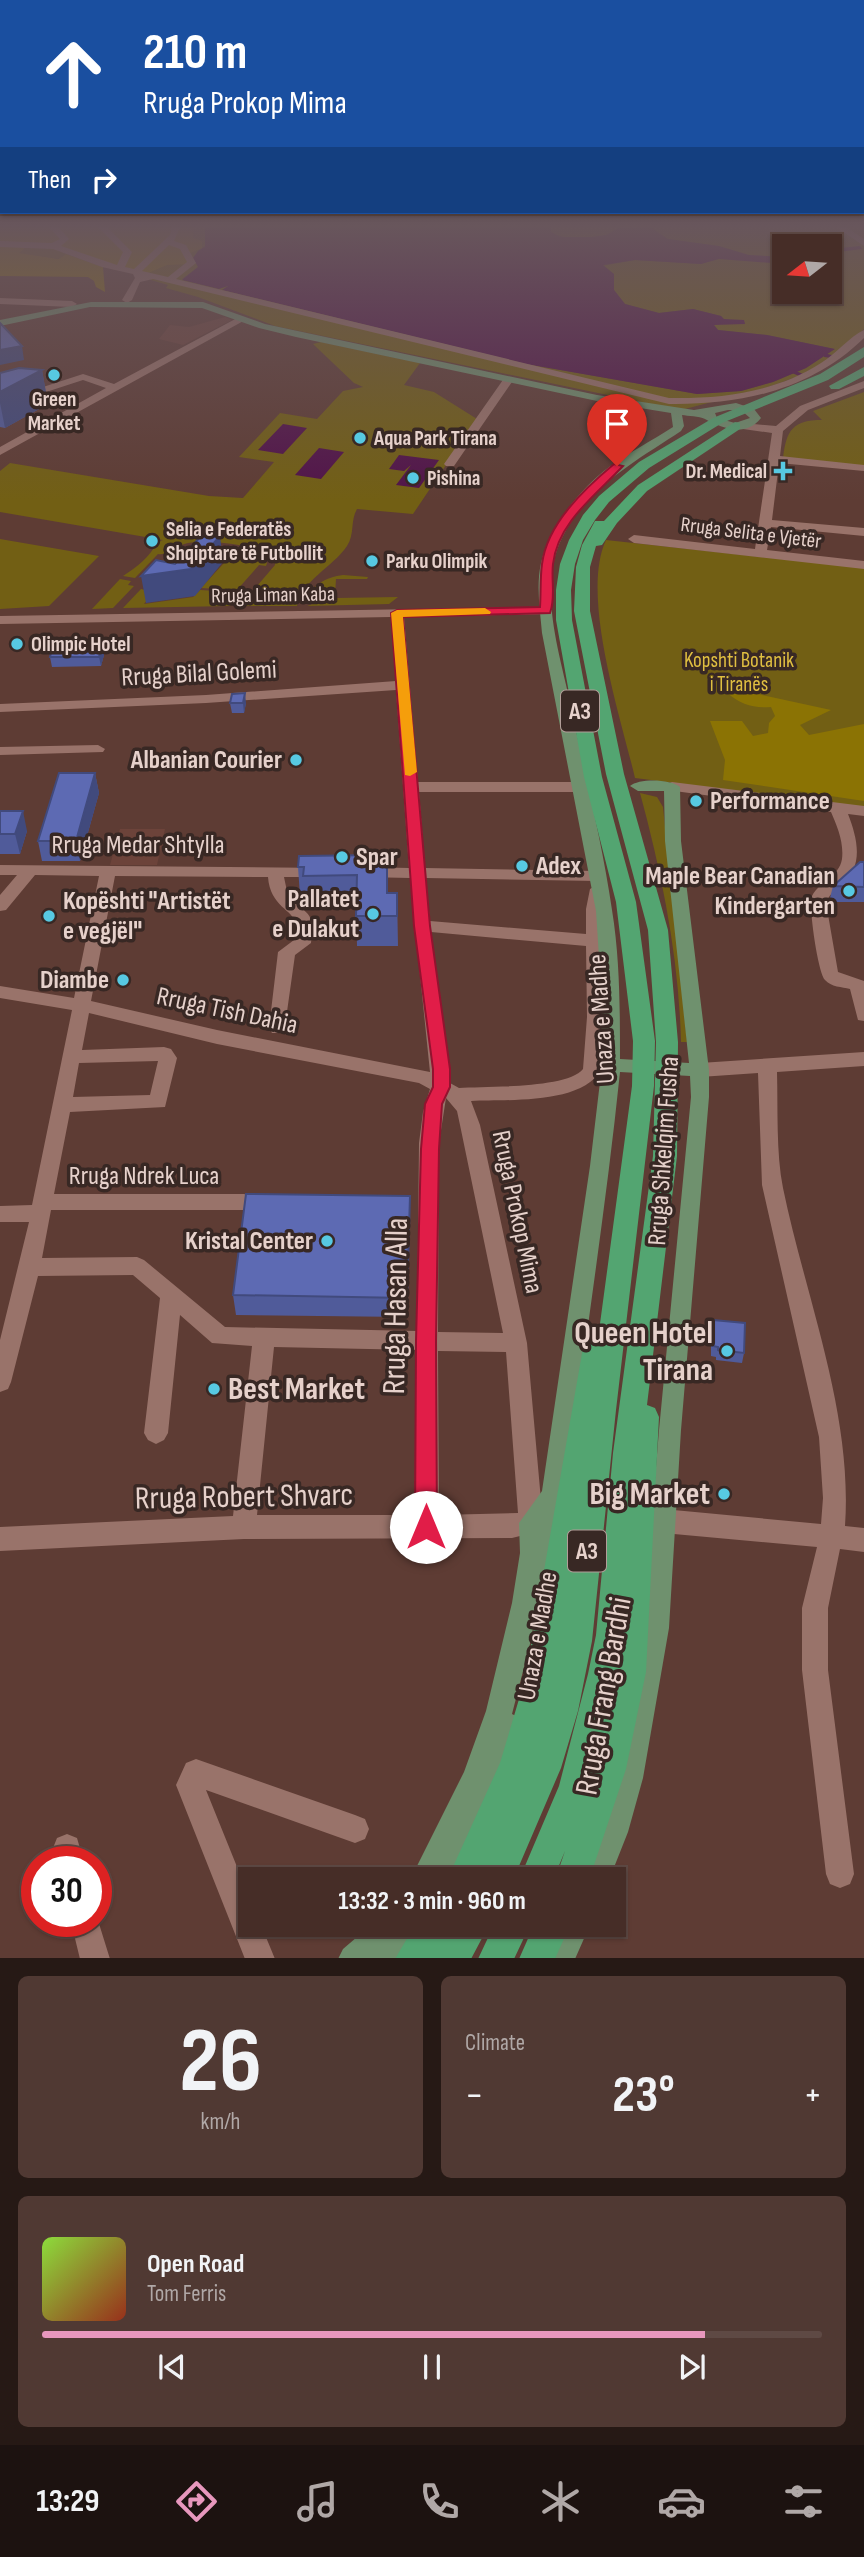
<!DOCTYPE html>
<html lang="en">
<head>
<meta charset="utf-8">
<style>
  :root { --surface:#462d27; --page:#503933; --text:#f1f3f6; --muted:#b0a8a7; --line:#5e4944; --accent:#e797bd }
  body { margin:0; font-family:"Sofia Sans Condensed",sans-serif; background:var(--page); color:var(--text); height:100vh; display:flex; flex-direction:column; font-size:26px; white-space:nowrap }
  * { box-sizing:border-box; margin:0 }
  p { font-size:23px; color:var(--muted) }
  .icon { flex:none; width:38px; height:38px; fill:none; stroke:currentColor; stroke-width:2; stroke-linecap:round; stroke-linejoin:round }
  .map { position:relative; height:1958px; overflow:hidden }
  .panel { display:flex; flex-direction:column; gap:18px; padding:18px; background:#261915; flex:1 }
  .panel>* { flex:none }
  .guide { position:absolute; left:0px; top:0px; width:864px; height:214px; box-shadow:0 2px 5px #0004,0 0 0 2px var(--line); background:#1a4fa0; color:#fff; overflow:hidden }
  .needle { width:46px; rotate:253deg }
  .fabs { position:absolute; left:772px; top:234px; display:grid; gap:14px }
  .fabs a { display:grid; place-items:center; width:70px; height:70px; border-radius:0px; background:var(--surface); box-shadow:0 2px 5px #0004,0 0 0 2px var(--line); font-size:35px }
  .speed { position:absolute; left:21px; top:1846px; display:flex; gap:14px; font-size:35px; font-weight:700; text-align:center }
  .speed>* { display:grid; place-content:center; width:91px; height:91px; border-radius:50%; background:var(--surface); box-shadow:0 2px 5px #0004,0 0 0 2px var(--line); line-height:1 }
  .speed .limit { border:10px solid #d22; background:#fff; color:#111 }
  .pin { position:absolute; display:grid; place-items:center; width:60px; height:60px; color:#fff; margin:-72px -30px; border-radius:50% 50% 50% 0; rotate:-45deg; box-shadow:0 0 7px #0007 }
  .pin .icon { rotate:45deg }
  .me { position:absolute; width:77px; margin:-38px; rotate:0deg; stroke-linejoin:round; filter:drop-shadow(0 0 5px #0008) }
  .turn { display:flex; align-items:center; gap:24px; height:147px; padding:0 28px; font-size:32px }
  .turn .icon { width:91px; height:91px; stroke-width:2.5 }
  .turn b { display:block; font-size:49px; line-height:60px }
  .then { display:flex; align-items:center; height:66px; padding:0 28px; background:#0003; gap:14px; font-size:26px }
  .big { font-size:52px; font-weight:700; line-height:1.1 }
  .panel .widget { flex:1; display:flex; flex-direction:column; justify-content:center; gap:10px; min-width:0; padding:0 24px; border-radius:10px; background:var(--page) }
  .panel .dial { align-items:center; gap:0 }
  .dial b { font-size:91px; line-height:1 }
  .song { display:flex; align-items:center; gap:21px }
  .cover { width:84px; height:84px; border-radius:10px; background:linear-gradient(135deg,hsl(90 70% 55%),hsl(10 70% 35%)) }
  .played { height:7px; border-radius:4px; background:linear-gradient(90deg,var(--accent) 85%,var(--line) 85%) }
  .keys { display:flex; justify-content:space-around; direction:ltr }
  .heat { display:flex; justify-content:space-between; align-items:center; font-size:38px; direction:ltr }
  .panel .tiles { flex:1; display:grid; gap:18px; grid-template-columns:1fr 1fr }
  .widget:last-child { grid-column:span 2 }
  .trip { position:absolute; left:238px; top:1867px; width:388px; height:70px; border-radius:0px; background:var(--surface); box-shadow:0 2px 5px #0004,0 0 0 2px var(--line); font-weight:700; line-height:70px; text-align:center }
  .tab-bar { display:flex; height:112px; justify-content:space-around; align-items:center; background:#1c1210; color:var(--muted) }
  .tab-bar .icon { width:49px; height:49px }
  .tab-bar .current { color:var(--accent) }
  .tab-bar b { font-size:32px; color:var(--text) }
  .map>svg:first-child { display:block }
  .built { fill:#6c433a }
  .green { fill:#725f14; fill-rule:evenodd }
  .forest { fill:#8b7304 }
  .water { fill:#511349 }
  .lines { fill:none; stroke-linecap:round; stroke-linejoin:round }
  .canal { fill:#511349; fill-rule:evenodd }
  .minor { fill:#99736a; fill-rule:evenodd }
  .major { fill:#6f916e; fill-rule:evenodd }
  .highway { fill:#53a571; fill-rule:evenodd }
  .wall { fill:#505b9a }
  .shaded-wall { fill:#414a7d }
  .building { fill:#5d6ab3; stroke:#414a7d; stroke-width:2 }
  .route { fill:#e11d48; stroke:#92132f; stroke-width:2 }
  .slow { fill:#f59e0b }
  .poi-dot { fill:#57c9e2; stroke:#382824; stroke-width:2.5 }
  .labels { text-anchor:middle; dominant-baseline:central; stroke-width:7; stroke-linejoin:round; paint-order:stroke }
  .far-poi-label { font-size:21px; font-weight:bold; fill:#e6d1cb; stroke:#382824; text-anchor:start }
  .far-street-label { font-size:21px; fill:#e6d1cb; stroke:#382824 }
  .far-park-label { font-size:21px; fill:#e0bf41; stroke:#382824 }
  .shield { fill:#382824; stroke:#b29e99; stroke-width:2 }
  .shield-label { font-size:24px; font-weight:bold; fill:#e6d1cb }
  .street-label { font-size:26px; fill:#e6d1cb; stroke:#382824 }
  .poi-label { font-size:26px; font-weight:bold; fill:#e6d1cb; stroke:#382824; text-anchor:end }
  .near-street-label { font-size:32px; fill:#e6d1cb; stroke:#382824 }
  .near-poi-label { font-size:32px; font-weight:bold; fill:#e6d1cb; stroke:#382824; text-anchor:end }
</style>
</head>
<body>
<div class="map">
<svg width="864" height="1959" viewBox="0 0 864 1959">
  <rect width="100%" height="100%" fill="#5e3c34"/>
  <path class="built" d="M225 317 232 320 183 345 159 339 170 325 189 327Z
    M120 829H165L157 865H110Z"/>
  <path class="green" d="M0 227H205V246L198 251V267L182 279 229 286 224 289 527 364 697 394 741 391 773 382 806 368 834 349 767 335 718 330 713 324H744L743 320H724L721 316 693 309 659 313 625 304 614 290V274L602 266 635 260 701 264 715 259 710 245 667 239 650 227H864V329C819 383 745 392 685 409H675L275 326 198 297 166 288 168 285 151 280 136 270H115L66 254 60 259 17 253 25 248ZM784 247H830V292H784Z
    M551 227H623C615 228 614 232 608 234 592 240 564 240 551 232Z
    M321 342 420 363 404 385 434 392 477 419 413 514 357 509C350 521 355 534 347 546 332 568 303 579 297 606H240L275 565 274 556 268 552C245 545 211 539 188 543 177 545 168 556 158 554L135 578 123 576C137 567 150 557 157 542L163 540 0 512V471L10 463 209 496 243 498 274 462 239 457 280 413 317 419 343 391 363 387 354 383 313 344Z
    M864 392V467L783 459C786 430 793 420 822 420L813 411Z
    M0 539 99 556 49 606 0 609Z
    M606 540 864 568V807L635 778C621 718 580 595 606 540Z
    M200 546 256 553 264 556 267 563 266 566 259 565 237 590 201 588 225 562 173 557 184 549Z
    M343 575 368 577 367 579H336L335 595 307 603C309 585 327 577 343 575Z
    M120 579 131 581 128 585 134 586 113 608 92 609Z
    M141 589 154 592 144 604 193 597 200 590 235 592 226 602 233 604 230 606 123 608Z
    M335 597 336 598 398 597 389 604 307 606Z
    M640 793 657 797 663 807 687 1042H681C679 958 662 874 640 793Z"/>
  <path class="forest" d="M0 227H194L193 238 202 241V248L186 255 189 264 167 265 148 273 110 265 65 248 0 243Z
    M0 245 26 247 19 253 59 259 66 254 103 267 105 292 96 287 94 281 88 277 0 276Z
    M730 688 831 710 800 725 809 735 864 724V801L723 780 725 760 710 721H742L753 736 768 733 769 723 775 716 771 707C751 708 742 705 726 692Z"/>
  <path class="water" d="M205 227H551V232L560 237H591L607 235 618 228 650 227 668 239 719 246 749 255 784 257V264L719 259 701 264 635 260 603 265 614 274V290L625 304 659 313 693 309 721 316 724 319 744 320 745 324 714 325 718 330 767 335 835 349 806 368 773 382 741 391 697 394 526 364 222 290 228 286 219 289 182 280 198 267 193 258 198 251 205 247Z
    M283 424 307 428 283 454 258 450Z
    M319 448 344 452 321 479 295 475Z
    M399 455 439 460 419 488 396 485 411 465 404 471 389 469Z"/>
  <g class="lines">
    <path class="canal" d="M860 246 862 249 830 253V249Z
      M824 353 835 356 831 358 824 357Z
      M796 371 803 374 799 376 792 373Z"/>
    <path class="minor" d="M49 227H58L69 239 61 246 117 265 123 252 98 227H107L132 252 125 267 134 269 170 235 172 227H180L174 241 186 245 196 263 176 279 669 398C722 399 776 392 821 363 836 354 849 337 864 330V338C811 390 741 405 669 404L153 279 140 282 132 300 127 303 122 300 135 278 133 274 102 267 53 249 0 247V241L52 243 60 239ZM169 245 180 249 187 262 168 277 142 271Z
      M836 227H846L864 239V246Z
      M0 298 72 301 77 304 72 307 0 304Z
      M239 317 247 319 0 455V447L106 388 83 380 0 407V401L83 374 114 384Z
      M505 377 514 379 454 466H446L444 464Z
      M864 381V388L808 410 783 431 780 456 864 465V471L779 463 772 520 864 528V536L771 527 767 550 864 561V569L634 543 628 539 634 535 755 549 772 433 743 429 738 426 743 423 776 426 800 406Z
      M546 607 551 608V614L404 617 418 782H579L587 787 579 792H419L425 868 597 871 605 876 597 881 426 878 430 921 586 934V909L590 889 598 884 606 889 602 909 605 1017 601 1070C581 1105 507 1099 471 1101L480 1125 527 1343 543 1523 540 1531 512 1538 244 1539 0 1551V1527L233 1516 252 1346 212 1343 180 1315 168 1433 164 1440 156 1444 148 1440 144 1433 160 1298 133 1275 38 1276 11 1382 8 1389 0 1392V1340L29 1222H0V1206L32 1205 72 1010 0 998V986L74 998 99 876 35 875 6 910 0 911V895L17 875H0V865L328 868 330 872 328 876 322 877H284L288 896C308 918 314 907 311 943L295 955 284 1033H272L269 1028 278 952 294 940C294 935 296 928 295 923 294 910 270 907 268 877L115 876 91 1001 217 1030 430 1072 410 878 364 877 356 872 364 867 409 868 396 690 206 703 0 712V704L206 695 396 681 391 617 0 624V616ZM431 932 586 946 587 1017 583 1069C567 1089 486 1086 459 1088L450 1083ZM89 1013 217 1044 419 1083 430 1089 423 1112 419 1143 417 1331 225 1327 144 1260 137 1257 42 1258 51 1210H244L251 1208 254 1202 251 1196 244 1194H54L70 1112 165 1107 177 1058 171 1049 164 1047 82 1050ZM158 1061 150 1095 73 1097 79 1063ZM446 1098 457 1111 460 1125 503 1333 438 1332 439 1143ZM274 1347 416 1350 415 1515H257ZM438 1351 506 1352 518 1513 439 1515Z
      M98 745 105 749 103 752 0 755V747Z
      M672 782 864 806V816L848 814C858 840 864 866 841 887 834 892 829 894 826 903L838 972 864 981V1021L858 1020 850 989C842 987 831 987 825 980 818 973 808 905 812 896 820 881 839 877 842 859 844 842 837 826 831 812L667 790 664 787 667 784Z
      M864 1052V1066L777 1072C778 1108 776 1153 783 1188 806 1299 853 1413 845 1526L864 1528V1552L840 1549 828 1608V1670L854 1874 850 1884 840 1888 830 1884 826 1874 802 1670V1608L817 1547 663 1533 654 1529 651 1521 654 1513 663 1509 821 1524 823 1498 819 1437 762 1185 758 1073 700 1077 693 1075 691 1070 693 1065 700 1063Z
      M196 1759 355 1815 365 1819 369 1829 365 1839 355 1843 206 1790 250 1899V1925H261L275 1959H245L176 1785 186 1763Z
      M67 1834 77 1838 84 1862H56L53 1848 57 1838Z
      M96 1914 110 1959H80L71 1922H96Z"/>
    <path class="major" d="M91 302H203L265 324 597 395 694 410 736 403 754 409 761 418C745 438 722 428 705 419 699 416 688 416 682 415L684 426 681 431C633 463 578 492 557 550 541 598 560 655 570 702 584 771 602 841 612 910 620 959 620 1010 620 1059L689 1063 665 841 664 791H638L630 786C639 778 671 779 680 787L681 841 709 1070V1097L681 1430 669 1628 643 1778 628 1832 609 1880H581L600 1832 615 1778 643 1628 659 1430 691 1097 690 1076 620 1072C603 1237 575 1400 558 1564L555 1573 546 1576 542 1574 531 1640 512 1714 520 1718 524 1727 493 1812 459 1880H410L464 1772 486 1711 512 1603 520 1553 519 1523 542 1491 590 1166 602 1065V1003L596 911 542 633C540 610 536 586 541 563 549 527 580 489 609 467 629 452 652 441 673 427L671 413 597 401 296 337 259 328 202 308 90 307 0 326V320ZM728 410H741L750 418 735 423 717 418 715 413Z
      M371 1925H431L410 1959H338L343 1949Z
      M560 1925H590L575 1959H545Z"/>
    <path class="highway" d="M864 347V357L828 380 722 423 649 468 609 502 595 520 583 540 575 564 571 590 572 620 602 777 636 902 655 1041 654 1086 616 1410 592 1641 578 1711 561 1768 513 1880H447L500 1763 525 1679 584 1342 588 1334 599 1331 632 1086 633 1041 616 902 584 777 556 620V590L560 564 569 540 583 515 599 496 639 462 713 418 820 374Z
      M864 367V376L839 389H831L829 386Z
      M735 422 740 423V429L647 491 617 523 602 545 596 546 590 567V611L624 774 668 930 678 1042 677 1156 647 1405 655 1408 659 1417 646 1672 626 1769 589 1880H555L565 1851 553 1880H519L559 1786 588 1674 596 1635 613 1453 653 1156 656 1042 648 930 606 774 574 611 576 567 582 545 595 521H604L638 485Z
      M415 1925H489L471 1959H395Z
      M494 1925H530L514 1959H478Z
      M534 1925H570L555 1959H519Z"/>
  </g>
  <path class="wall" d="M42 370 48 404 5 428 0 427V373Z
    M100 642 101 645H102L104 655 101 666 52 667 50 657Z
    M230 703H246L244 713H232Z
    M95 773 99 793 80 861H42L38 841Z
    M0 811 27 831 20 854H0Z
    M379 855 380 866H387L388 893H397L398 946H357L356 905H306L305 896H300L298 867Z
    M864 862V902H829L833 886Z
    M410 1216 407 1317 236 1315 233 1295Z
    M713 1320 744 1353 742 1363 716 1360V1357L711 1356V1330Z"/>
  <path class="shaded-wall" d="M22 346 24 360 0 365V350Z
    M42 370 48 404 5 428 0 403V392Z
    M220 536 223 562 195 596 146 603 141 576 191 569Z
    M100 642 101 648 102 645 104 655 101 666 99 657Z
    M245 693 246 703 244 713 243 703Z
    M95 773 99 793 80 861 76 841Z
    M23 811 27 831 20 854 15 834Z
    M410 1196V1216L407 1317V1298Z"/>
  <path class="building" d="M0 323 22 346 0 350Z
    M19 368 42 370 0 392V373Z
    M204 533 220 536 191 569 141 576 156 560 175 564Z
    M100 642V645H102L99 657H50L53 643Z
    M245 693 243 703H230L232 694Z
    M59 773H95L76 841H38Z
    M0 811H23L15 834H0Z
    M379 855V866H387V893H397V916H356L357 875 303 876 304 867H298L299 856Z
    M860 862H864V887L833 886Z
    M246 1194 410 1196 407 1298 233 1295Z
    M713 1320 745 1323 744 1353 718 1350V1347L713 1346Z"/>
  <linearGradient id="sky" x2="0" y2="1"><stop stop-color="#34211d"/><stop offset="0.45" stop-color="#68565c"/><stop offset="1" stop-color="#68565c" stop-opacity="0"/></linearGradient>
  <rect width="864" height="501" fill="url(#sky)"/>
  <path class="route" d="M614 464 623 466C596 495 558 522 553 564 551 580 556 598 550 613L403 617 430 926 450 1069V1087L442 1104 439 1149 436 1341 437 1527 434 1535 426 1538 419 1535 415 1527 416 1341 421 1149 425 1104 433 1087V1069L414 926 391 613 397 610 540 607C541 593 540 578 542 564 547 524 584 489 614 464Z"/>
  <path class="slow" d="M485 608 491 612 490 614 403 617 417 772 410 776 405 775 391 613 397 610Z"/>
  <g class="poi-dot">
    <circle cx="54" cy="375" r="7"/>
    <circle cx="360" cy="438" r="7"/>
    <path d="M779.5 460.5h7v7h7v7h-7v7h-7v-7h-7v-7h7z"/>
    <circle cx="413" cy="478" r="7"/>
    <circle cx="152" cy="541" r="7"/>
    <circle cx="372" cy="561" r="7"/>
    <circle cx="17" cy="644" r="7"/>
    <circle cx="296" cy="760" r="7"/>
    <circle cx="696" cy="801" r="7"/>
    <circle cx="342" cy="857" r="7"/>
    <circle cx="522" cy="866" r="7"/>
    <circle cx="849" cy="891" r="7"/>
    <circle cx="373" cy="914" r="7"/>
    <circle cx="49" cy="916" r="7"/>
    <circle cx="123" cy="980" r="7"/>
    <circle cx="327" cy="1241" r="7"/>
    <circle cx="727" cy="1351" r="7"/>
    <circle cx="214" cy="1389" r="7"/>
    <circle cx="724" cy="1494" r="7"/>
  </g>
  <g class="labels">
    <g class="far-poi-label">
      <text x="54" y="399" text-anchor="middle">Green<tspan x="54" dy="24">Market</tspan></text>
      <text x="374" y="438">Aqua Park Tirana</text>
      <text x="767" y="471" text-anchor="end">Dr. Medical</text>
      <text x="427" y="478">Pishina</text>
      <text x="166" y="529">Selia e Federatës<tspan x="166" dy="24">Shqiptare të Futbollit</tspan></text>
      <text x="386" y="561">Parku Olimpik</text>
      <text x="31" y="644">Olimpic Hotel</text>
    </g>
    <g class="far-street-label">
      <text transform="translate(751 533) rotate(7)">Rruga Selita e Vjetër</text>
      <text transform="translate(273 595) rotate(-1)">Rruga Liman Kaba</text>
    </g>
    <g class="far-park-label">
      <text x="739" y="660">Kopshti Botanik<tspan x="739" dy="24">i Tiranës</tspan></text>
    </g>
    <g class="shield">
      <rect x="561" y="690.5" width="38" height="41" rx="5"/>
      <rect x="568" y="1530.5" width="38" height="41" rx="5"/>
    </g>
    <g class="shield-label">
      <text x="580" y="711">A3</text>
      <text x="587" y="1551">A3</text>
    </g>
    <g class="street-label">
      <text transform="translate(199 674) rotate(-3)">Rruga Bilal Golemi</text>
      <text x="138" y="845">Rruga Medar Shtylla</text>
      <text transform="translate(227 1011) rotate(12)">Rruga Tish Dahia</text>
      <text transform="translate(602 1019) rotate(-94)">Unaza e Madhe</text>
      <text transform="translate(664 1151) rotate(-86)">Rruga Shkelqim Fusha</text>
      <text x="144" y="1176">Rruga Ndrek Luca</text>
      <text transform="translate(517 1212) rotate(78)">Rruga Prokop Mima</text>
      <text transform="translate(538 1636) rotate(-80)">Unaza e Madhe</text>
    </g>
    <g class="poi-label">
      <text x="282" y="760">Albanian Courier</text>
      <text x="710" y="801" text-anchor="start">Performance</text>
      <text x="356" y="857" text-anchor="start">Spar</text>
      <text x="536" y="866" text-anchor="start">Adex</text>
      <text x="835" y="876">Maple Bear Canadian<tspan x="835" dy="30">Kindergarten</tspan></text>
      <text x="359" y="899">Pallatet<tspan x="359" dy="30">e Dulakut</tspan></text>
      <text x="63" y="901" text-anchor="start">Kopështi "Artistët<tspan x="63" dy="30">e vegjël"</tspan></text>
      <text x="109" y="980">Diambe</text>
      <text x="313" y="1241">Kristal Center</text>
    </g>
    <g class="near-street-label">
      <text transform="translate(396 1306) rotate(-89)">Rruga Hasan Alla</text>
      <text transform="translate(244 1497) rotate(-1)">Rruga Robert Shvarc</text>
      <text transform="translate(604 1696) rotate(-80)">Rruga Frang Bardhi</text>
    </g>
    <g class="near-poi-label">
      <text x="713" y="1333">Queen Hotel<tspan x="713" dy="37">Tirana</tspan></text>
      <text x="228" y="1389" text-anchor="start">Best Market</text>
      <text x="710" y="1494">Big Market</text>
    </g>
  </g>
</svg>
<div class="fabs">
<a><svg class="needle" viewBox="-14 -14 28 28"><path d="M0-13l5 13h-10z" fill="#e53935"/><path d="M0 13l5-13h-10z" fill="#b0a8a7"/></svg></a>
</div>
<div class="speed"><div class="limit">30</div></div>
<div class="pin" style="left:617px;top:466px;background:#d93025"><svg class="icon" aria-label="arrive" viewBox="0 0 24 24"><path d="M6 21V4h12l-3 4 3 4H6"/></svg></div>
<svg class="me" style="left:426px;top:1527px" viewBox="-20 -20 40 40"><circle r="19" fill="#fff"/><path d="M0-13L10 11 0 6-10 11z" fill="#e11d48"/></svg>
<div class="trip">13:32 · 3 min · 960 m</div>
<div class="guide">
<div class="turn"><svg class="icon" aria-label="ahead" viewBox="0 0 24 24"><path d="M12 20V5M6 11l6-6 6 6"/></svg><div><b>210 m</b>Rruga Prokop Mima</div></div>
<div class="then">Then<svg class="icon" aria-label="right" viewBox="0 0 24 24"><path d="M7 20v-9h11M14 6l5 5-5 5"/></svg></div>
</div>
</div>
<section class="panel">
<div class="tiles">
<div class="widget dial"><b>26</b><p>km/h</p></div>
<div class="widget"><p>Climate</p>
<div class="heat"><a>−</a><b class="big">23°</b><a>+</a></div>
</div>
<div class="widget">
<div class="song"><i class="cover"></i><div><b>Open Road</b><p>Tom Ferris</p></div></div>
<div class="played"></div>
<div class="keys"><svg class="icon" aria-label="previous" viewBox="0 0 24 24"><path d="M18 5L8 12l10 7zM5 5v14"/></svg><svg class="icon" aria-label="pause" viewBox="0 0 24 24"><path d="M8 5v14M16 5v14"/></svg><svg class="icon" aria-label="next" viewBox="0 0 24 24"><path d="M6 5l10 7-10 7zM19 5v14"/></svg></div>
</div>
</div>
</section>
<nav class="tab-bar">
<b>13:29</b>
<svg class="icon current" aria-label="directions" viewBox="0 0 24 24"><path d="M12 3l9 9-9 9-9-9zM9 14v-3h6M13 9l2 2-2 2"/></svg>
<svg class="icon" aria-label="music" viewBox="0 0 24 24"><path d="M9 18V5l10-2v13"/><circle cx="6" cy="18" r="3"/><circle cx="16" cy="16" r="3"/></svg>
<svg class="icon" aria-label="phone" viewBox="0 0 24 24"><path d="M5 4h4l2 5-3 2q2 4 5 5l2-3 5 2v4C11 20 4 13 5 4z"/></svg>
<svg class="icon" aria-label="climate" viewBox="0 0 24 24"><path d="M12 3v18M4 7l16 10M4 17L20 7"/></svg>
<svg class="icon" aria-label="car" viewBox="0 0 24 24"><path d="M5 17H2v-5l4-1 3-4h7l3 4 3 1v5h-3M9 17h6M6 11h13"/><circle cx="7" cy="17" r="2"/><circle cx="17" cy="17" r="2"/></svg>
<svg class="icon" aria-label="filters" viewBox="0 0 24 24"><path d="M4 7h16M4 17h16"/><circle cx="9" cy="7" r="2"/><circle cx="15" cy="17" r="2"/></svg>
</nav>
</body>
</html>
